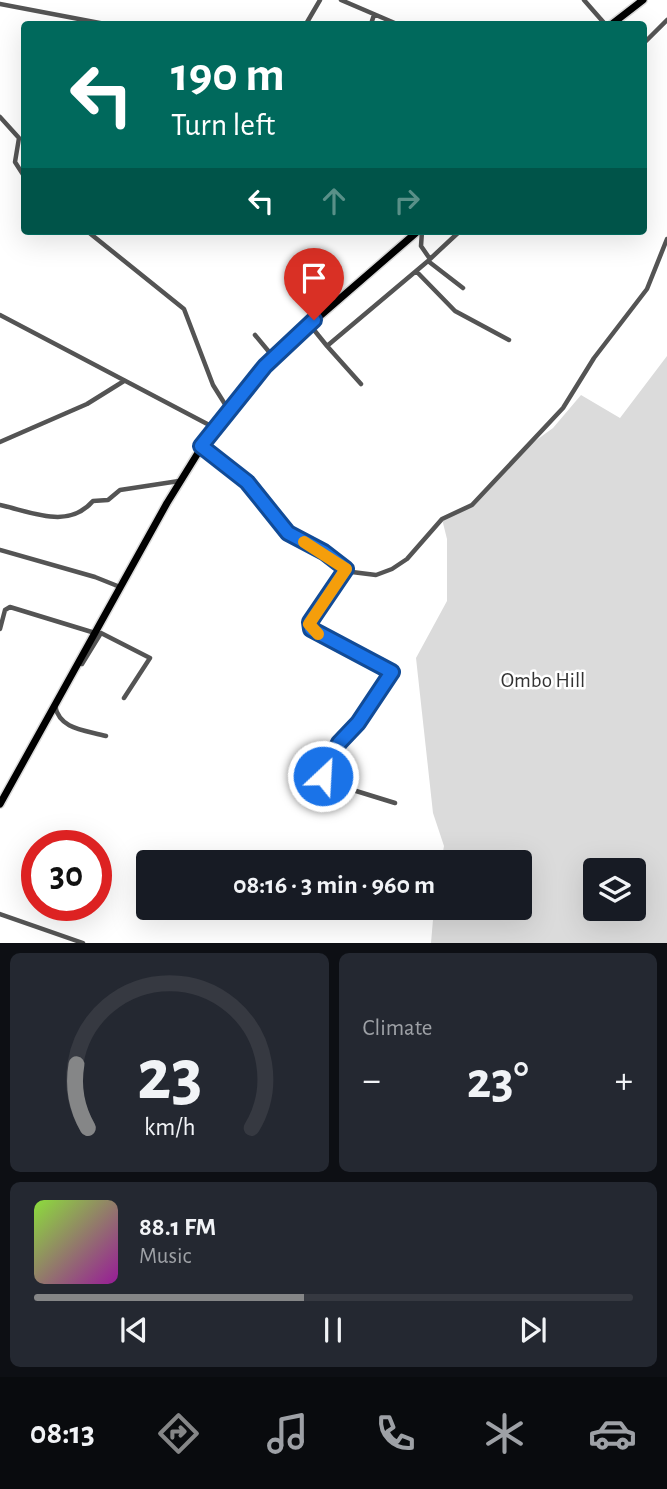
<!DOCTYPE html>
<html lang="en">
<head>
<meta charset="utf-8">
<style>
  :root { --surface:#171b24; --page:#242831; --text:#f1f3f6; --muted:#9ea1a6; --line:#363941; --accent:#858687 }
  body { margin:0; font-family:"Alegreya Sans",sans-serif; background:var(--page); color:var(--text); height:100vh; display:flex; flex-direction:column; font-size:26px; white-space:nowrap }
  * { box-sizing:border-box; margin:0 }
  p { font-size:23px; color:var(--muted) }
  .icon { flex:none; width:38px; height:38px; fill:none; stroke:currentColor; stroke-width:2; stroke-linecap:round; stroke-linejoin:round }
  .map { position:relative; height:943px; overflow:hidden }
  .details { display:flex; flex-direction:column; gap:10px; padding:10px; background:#0d0f14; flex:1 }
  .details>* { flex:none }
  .guide { position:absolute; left:21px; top:21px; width:626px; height:214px; border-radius:7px; box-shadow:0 7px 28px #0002; background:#00695c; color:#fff; overflow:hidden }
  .fabs { position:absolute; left:583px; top:858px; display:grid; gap:14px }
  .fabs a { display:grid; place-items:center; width:63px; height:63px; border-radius:7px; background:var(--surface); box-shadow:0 7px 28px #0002; font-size:35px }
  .speed { position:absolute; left:21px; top:830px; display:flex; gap:14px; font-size:35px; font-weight:700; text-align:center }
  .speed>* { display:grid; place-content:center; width:91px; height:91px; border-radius:50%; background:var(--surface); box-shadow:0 7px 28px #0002; line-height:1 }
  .speed .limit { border:10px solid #d22; background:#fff; color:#111 }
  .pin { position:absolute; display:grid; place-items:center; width:60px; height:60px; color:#fff; margin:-72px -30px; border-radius:50% 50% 50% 0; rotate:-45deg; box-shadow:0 0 7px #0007 }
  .pin .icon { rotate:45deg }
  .me { position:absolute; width:77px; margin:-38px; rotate:25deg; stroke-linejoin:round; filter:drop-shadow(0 0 5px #0008) }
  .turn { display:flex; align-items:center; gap:24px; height:147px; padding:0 35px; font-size:32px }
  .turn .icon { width:91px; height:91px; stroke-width:2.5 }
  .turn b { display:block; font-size:49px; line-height:60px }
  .lanes { display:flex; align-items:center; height:66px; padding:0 35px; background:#0003; justify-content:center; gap:35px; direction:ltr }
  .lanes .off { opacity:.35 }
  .big { font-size:52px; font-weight:700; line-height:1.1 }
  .details .tile { flex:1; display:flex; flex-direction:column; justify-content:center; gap:10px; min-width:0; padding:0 24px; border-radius:10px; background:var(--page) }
  .details .dial { align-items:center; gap:0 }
  .dial svg { height:182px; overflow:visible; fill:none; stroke:var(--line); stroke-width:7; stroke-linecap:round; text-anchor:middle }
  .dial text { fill:var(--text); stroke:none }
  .song { display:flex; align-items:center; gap:21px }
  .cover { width:84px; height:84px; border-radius:10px; background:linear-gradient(135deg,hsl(90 70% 55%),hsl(300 70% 35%)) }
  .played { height:7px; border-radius:4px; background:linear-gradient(90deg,var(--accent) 45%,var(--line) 45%) }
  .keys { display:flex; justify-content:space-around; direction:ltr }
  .heat { display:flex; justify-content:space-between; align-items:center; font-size:38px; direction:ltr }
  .details .tiles { flex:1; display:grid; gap:10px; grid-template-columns:1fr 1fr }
  .tile:last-child { grid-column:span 2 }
  .trip { position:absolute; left:136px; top:850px; width:396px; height:70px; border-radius:7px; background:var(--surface); box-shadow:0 7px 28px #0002; font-weight:700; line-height:70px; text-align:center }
  .tab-bar { display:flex; height:112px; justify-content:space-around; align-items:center; background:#090b0e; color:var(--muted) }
  .tab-bar .icon { width:49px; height:49px }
  .tab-bar .current { color:var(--accent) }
  .tab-bar b { font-size:32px; color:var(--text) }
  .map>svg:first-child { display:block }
  .green { fill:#dbdbdb; fill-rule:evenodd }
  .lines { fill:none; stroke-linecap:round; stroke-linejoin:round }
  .highway-casing { stroke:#dbdbdb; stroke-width:10 }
  .minor { stroke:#545454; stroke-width:4.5 }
  .highway { stroke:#000; stroke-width:7 }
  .route-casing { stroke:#114b97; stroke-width:18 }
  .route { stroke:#1a73e8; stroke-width:12 }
  .slow { stroke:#f59e0b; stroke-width:12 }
  .labels { text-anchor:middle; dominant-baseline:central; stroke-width:5; stroke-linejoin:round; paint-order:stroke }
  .park-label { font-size:21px; fill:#323232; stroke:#fff }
</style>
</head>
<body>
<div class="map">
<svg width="667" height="943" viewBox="0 0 667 943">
  <rect width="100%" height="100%" fill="#fff"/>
  <path class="green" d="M667 356V943H431L434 908H520V863H441L444 846 433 813 416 658 447 601V539L442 519 462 511 497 481 531 444 553 428 581 395 620 418ZM595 870H634V908H595Z"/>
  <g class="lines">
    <g class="highway-casing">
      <path id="highway" d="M612 24 643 0
        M0 804 167 503 214 427 276 354 418 231"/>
    </g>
    <path class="minor" d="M341 0 397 24
      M584 0 605 24
      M0 4 105 24
      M283 24H295
      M306 24 320 0
      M371 24 374 15
      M644 43 667 20
      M0 117 19 138 15 162 24 176
      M87 231 184 309 213 385 228 409
      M422 231 421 246 430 259 428 261 463 288
      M430 259 460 231
      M416 271 455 311 509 340
      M0 315 213 427
      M310 325 327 346
      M255 335 270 353 276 354
      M361 384 327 346 428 261
      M0 442 87 404 124 381
      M202 446 247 482 293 536 324 552 352 572 376 575 392 569 407 559 442 519 472 505 563 408 594 358 647 289 667 239
      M0 505C32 512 68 530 93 501L108 500 120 490 179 481
      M0 550 95 577 120 587
      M346 569 310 622V628L392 673 358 723 339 743 323 776 327 782 395 803
      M0 629 5 610 10 607 95 633
      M82 664 101 633 150 658 124 698
      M55 706C60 730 85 730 106 736
      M0 914 83 943"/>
    <use href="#highway" class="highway"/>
  </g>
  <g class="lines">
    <g class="route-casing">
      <path id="route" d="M314 320 265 366 201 446 247 482 288 533 324 552 346 569 310 622 311 629 392 672 358 723 339 743 323 776"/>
    </g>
    <use href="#route" class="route"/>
    <path class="slow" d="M304 542 346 569 309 624 318 634"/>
  </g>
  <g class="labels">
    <g class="park-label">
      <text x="543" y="680">Ombo Hill</text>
    </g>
  </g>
</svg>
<div class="fabs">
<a><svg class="icon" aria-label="layers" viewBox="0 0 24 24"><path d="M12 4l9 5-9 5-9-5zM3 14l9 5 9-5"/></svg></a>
</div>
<div class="speed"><div class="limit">30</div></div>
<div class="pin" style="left:314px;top:320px;background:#d93025"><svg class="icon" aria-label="arrive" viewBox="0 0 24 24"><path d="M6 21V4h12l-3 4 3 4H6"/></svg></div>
<svg class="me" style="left:323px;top:776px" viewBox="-20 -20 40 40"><circle r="17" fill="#1a73e8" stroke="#fff" stroke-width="3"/><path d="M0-11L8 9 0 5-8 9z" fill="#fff"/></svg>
<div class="trip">08:16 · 3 min · 960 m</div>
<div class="guide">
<div class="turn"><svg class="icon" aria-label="left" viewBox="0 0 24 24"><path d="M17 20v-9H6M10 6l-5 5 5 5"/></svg><div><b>190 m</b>Turn left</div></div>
<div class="lanes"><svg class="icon" aria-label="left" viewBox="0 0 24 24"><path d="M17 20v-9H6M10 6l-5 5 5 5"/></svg><svg class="icon off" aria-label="ahead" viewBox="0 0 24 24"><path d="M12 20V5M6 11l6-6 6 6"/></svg><svg class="icon off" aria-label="right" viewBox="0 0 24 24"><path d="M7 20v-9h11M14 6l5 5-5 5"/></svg></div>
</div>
</div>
<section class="details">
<div class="tiles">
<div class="tile dial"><svg viewBox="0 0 100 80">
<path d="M14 69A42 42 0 1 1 86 69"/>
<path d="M14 69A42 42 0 0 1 9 41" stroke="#858687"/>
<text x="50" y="56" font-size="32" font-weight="700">23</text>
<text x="50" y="72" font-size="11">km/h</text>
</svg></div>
<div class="tile"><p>Climate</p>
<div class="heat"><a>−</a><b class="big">23°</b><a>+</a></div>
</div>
<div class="tile">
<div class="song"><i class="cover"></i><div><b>88.1 FM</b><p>Music</p></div></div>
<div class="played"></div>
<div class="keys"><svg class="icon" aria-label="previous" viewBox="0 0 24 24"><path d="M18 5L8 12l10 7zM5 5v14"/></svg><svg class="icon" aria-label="pause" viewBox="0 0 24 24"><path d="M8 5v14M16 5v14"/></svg><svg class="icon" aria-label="next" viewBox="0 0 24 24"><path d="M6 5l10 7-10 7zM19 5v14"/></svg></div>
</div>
</div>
</section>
<nav class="tab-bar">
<b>08:13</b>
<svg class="icon current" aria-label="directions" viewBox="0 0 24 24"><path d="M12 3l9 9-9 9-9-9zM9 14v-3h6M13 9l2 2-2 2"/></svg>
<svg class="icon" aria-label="music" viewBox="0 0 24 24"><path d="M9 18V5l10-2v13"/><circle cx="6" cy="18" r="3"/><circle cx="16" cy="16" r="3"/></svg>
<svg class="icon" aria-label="phone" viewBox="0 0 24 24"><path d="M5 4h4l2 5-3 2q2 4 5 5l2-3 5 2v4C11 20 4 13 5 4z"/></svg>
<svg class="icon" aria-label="climate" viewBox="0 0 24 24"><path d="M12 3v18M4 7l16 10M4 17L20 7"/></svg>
<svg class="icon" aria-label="car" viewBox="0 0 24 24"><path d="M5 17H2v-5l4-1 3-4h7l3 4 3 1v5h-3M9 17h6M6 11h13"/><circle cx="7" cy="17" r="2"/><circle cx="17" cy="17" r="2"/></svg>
</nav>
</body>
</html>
